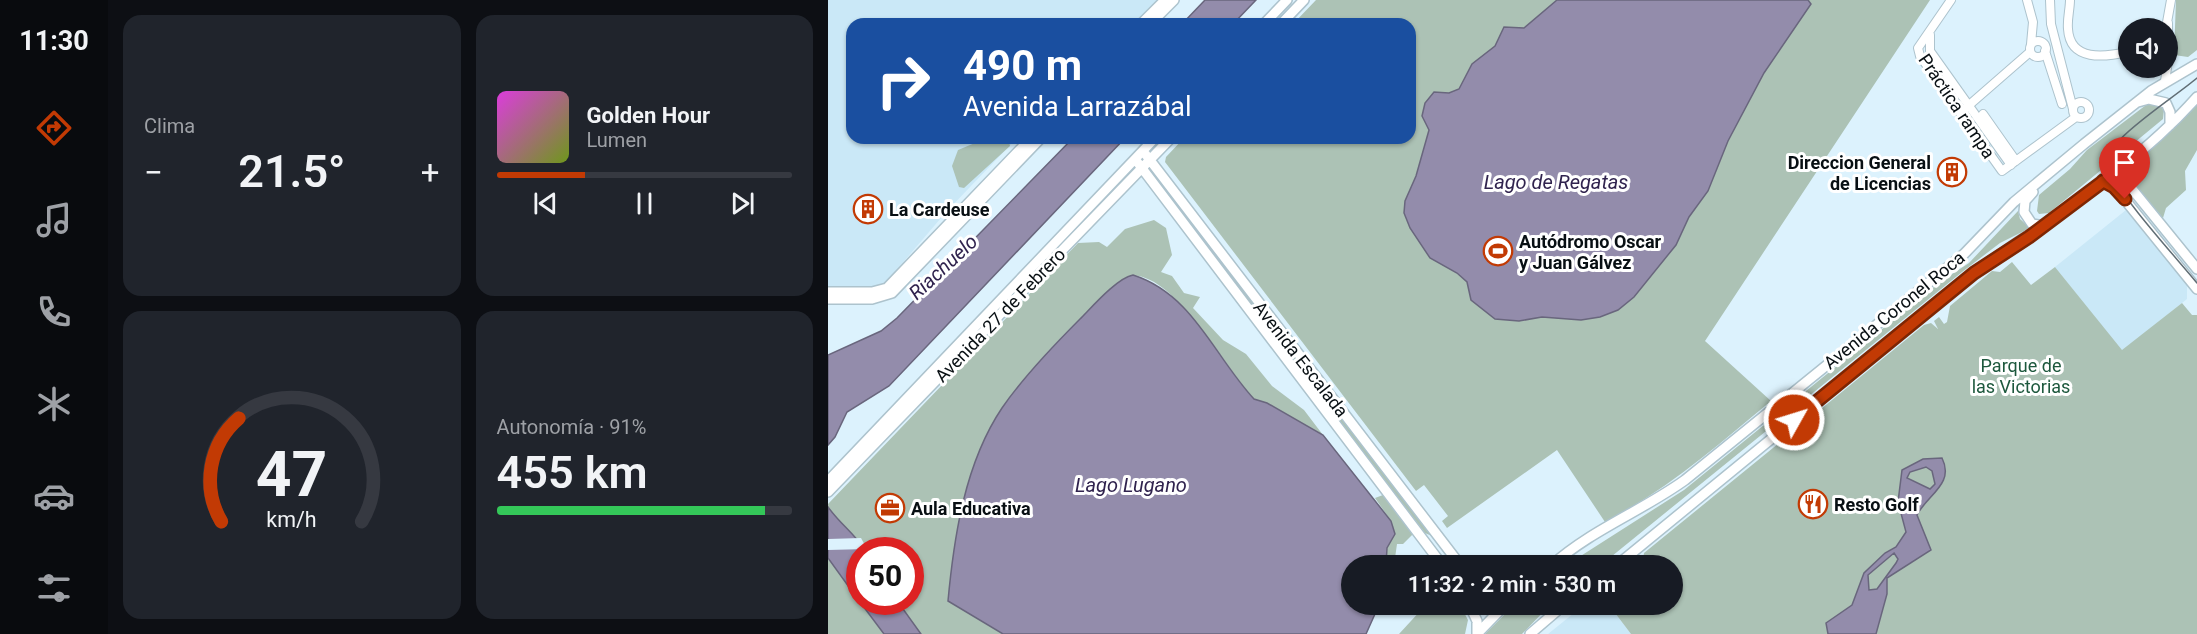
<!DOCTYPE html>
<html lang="es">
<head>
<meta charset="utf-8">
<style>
  :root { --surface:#171b24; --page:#20242c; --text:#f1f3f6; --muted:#9ea1a6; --line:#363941; --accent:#c23a04 }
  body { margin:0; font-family:Roboto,sans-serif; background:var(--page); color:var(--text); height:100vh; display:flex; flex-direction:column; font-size:22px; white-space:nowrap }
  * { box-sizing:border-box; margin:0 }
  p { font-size:20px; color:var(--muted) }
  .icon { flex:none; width:33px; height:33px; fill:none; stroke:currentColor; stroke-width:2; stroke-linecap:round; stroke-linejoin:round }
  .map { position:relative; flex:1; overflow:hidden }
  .details { display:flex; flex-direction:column; gap:15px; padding:15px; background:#0d0f14; width:720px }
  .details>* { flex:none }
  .guide { position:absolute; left:18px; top:18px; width:570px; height:126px; border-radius:18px; box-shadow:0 2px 4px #0004; background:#1a4fa0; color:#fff; overflow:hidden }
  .fabs { position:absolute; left:1290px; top:18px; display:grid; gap:12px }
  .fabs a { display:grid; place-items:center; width:60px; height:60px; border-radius:50%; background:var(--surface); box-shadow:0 2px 4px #0004; font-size:30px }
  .speed { position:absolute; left:18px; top:537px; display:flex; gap:12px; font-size:30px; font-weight:700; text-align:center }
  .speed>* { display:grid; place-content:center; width:78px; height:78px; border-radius:50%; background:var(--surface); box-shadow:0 2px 4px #0004; line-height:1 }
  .speed .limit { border:9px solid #d22; background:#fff; color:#111 }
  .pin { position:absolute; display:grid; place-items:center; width:51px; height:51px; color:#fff; margin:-62px -26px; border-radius:50% 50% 50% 0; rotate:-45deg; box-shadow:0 0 6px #0007 }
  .pin .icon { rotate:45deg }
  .me { position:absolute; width:66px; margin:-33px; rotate:51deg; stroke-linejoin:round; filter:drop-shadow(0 0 4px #0008) }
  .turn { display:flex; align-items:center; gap:21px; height:126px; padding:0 18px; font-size:27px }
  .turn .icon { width:78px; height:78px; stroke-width:2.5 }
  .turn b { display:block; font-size:42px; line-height:51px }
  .big { font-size:45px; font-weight:600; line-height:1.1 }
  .details .tile { flex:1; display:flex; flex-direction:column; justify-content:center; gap:9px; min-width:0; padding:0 21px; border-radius:18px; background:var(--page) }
  .details .dial { align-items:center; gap:0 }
  .dial svg { height:156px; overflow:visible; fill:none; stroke:var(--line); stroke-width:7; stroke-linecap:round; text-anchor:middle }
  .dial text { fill:var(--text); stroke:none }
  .song { display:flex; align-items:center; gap:18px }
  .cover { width:72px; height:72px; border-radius:9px; background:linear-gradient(135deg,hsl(300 70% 55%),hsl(80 70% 35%)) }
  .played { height:6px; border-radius:3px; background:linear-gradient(90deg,var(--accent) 30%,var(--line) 30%) }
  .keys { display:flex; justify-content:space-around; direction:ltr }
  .heat { display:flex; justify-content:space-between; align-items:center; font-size:33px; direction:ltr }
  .charge { height:9px; border-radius:4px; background:linear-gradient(90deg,#34c759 91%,var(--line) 0) }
  .details .tiles { flex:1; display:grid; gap:15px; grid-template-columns:repeat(2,1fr) }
  .trip { position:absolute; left:513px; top:555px; width:342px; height:60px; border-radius:30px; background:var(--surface); box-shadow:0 2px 4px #0004; font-weight:600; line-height:60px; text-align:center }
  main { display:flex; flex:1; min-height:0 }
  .tabs { display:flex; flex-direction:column; width:108px; justify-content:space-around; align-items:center; background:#090b0e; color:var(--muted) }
  .tabs .icon { width:42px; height:42px }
  .tabs .current { color:var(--accent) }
  .tabs b { font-size:27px; color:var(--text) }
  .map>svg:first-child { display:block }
  .built { fill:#cae8f7 }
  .green { fill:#acc2b5; fill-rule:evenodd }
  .water { fill:#938cab; stroke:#69667d; stroke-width:1.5; fill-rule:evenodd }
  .pier { fill:#dcf2fd }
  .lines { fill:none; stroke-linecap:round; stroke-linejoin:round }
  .minor-casing { stroke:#adc3cd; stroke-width:10 }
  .major-casing { stroke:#adc3cd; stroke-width:12 }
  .minor { stroke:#fff; stroke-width:8 }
  .major { stroke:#fff; stroke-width:9 }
  .tram { stroke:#616e75; stroke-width:1.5 }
  .route-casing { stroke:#7e2603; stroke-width:15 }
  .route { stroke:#c23a04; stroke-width:10 }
  .labels { text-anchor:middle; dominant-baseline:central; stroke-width:6; stroke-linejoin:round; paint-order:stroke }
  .street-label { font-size:18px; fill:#080f13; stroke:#fff }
  .poi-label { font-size:18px; font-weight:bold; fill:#080f13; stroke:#fff; text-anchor:start }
  .park-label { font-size:18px; fill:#1d583d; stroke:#fff }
  .water-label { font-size:20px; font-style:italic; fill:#30234e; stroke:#fff }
</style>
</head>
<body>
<main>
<nav class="tabs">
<b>11:30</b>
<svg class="icon current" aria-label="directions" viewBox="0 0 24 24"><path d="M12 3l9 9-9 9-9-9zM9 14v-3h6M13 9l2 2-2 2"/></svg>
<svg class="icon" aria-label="music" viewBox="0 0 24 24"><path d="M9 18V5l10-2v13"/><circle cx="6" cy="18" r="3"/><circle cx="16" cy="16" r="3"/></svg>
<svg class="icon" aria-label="phone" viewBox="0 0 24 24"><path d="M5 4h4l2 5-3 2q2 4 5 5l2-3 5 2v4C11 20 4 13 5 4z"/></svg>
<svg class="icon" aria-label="climate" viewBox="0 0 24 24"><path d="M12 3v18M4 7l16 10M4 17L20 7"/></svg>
<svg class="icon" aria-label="car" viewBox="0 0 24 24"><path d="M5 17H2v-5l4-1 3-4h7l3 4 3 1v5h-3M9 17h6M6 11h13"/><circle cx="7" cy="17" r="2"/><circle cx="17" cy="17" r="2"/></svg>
<svg class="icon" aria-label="filters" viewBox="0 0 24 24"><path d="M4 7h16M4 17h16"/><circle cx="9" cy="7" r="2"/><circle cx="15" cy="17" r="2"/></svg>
</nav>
<section class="details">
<div class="tiles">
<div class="tile"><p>Clima</p>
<div class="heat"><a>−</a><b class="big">21.5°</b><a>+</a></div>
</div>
<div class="tile">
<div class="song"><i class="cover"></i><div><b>Golden Hour</b><p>Lumen</p></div></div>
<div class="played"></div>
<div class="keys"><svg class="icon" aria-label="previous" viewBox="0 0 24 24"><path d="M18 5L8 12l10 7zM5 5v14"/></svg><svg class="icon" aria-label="pause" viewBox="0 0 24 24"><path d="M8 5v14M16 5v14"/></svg><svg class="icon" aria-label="next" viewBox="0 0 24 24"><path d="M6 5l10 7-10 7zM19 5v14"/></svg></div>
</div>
<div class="tile dial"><svg viewBox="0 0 100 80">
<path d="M14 69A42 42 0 1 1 86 69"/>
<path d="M14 69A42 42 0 0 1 23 16" stroke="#c23a04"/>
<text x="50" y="56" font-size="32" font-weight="700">47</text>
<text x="50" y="72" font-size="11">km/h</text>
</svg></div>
<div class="tile"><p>Autonomía · 91%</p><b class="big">455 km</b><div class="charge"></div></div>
</div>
</section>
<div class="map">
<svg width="1369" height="634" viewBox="0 0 1369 634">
  <rect width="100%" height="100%" fill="#dcf2fd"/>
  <path class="built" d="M0 0H330L305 24H24V138H189L119 211 53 288H0Z
    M1298 210 1359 285V299L1294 351 1227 267Z
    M756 605H781L803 634H720Z"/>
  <path class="green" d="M488 0H1102L877 341 943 401C890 445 839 490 777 522L729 450 619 528 614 521 620 516 596 485 588 491 337 162 338 157 356 138H582V24H465Z
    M1348 0H1369V50L1360 57 1346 55Z
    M1322 102 1336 109 1335 119 1221 213 1211 214 1209 211 1211 195 1242 169 1259 150Z
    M1369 104V150L1357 171 1358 190 1338 208 1335 218 1299 177 1301 167Z
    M159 138H180L182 146 136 188 131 187 124 166 130 150Z
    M325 173 604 534V536L597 533 323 175Z
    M1190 211 1192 219 1202 228 1172 243 1134 272 773 565 737 566 856 490 1112 282 1141 263Z
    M326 220 338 228 344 255 333 272 344 276 356 293 372 297 365 308 395 340 418 354 444 386 476 410 495 435 439 403 426 399C399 370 344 268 300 276 256 312 206 362 174 408 137 464 127 536 120 600L175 634H0V504L250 243 271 242 279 247 297 229ZM32 550H82V602H32Z
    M1184 262 1203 285 1227 267 1294 350 1354 303 1364 315H1369V634H803L781 605 844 604V566L814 565 816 553 1096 325 1103 323 1110 329 1106 321 1111 317 1116 324 1119 322 1122 306 1164 271 1172 272Z
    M555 495 585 534 575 544H569L566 565H558L559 548 567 534 563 521 547 498Z
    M593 605H632L640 620 637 634H571L594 609Z
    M686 605H722L694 634H657Z"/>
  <path class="water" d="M377 0H428L405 24H354Z
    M729 0H980L983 4 936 73 900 141 880 191 861 217 848 245 806 297 790 310 772 317 753 320 714 317 691 321 667 319 643 300 639 282 629 273 602 258 582 228 576 213 577 201 588 176 601 130 594 116 597 103 606 92 621 93 631 89 644 64 667 46 676 27 696 28Z
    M245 138H297L61 386 19 412 7 437 0 445V355L53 331 69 318Z
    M305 275C365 294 386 356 426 399L439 403 495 435 563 521 567 534 559 548 558 565 524 566V604L551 605 538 634H175L120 601C126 536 137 463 174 408 196 376 225 346 252 319 264 307 289 278 305 275Z
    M1114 458C1127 484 1099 495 1089 515L1103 550 1059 578V594L1048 634H1000L998 623 1024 605 1036 573 1057 553 1068 547 1078 532 1070 502 1074 470 1095 459ZM1098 467 1104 471 1107 484 1102 489 1079 478 1082 472ZM1066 553 1070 559 1068 563 1049 589 1041 590 1040 575Z
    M0 507C13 525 25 532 37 550H32L31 601 0 558Z
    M32 602H70L93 634H56Z"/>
  <path class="pier" d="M33 538 39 549 0 550V539Z"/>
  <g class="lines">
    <g class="minor-casing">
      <path id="minor" d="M1123 0 1090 48 1092 56 1174 171 1248 117
        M1199 0 1205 22 1203 44
        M1222 0 1223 24 1245 109
        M1242 0C1242 9 1239 19 1240 29 1242 62 1277 57 1300 52
        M1338 28 1343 0
        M1102 35V51L1183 165
        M1202 49a8 8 0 1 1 16 0a8 8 0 1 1-16 0Z
        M1217 51 1234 104
        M1340 64V23
        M1337 81 1339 68
        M1245 110a8 8 0 1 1 16 0a8 8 0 1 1-16 0Z
        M1132 113 1202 52
        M1155 114 1188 161"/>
    </g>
    <g class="major-casing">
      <path id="major" d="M313 24 337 0
        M322 24 346 0
        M436 24 459 0
        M453 24 476 0
        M1310 102 1321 99 1338 103 1342 112V125
        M315 151 633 566
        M307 159 615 566
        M1295 164 1300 184 1369 269
        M1275 181 1289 190 1369 289
        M1205 192 1197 201 1196 212 1204 224 1217 226
        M0 292H44L59 288 203 138
        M0 299H44L64 293 213 138
        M0 481 327 138
        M0 492 343 138
        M723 566C763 530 814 511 857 480L1136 254 1186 202 1256 144 1323 91 1369 64
        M788 566 1146 273C1222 218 1306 168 1369 97
        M641 604 649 621V634
        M649 634 678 604
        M702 634 737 604"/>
    </g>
    <use href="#minor" class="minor"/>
    <use href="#major" class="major"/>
    <path class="tram" d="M1369 78C1350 94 1303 125 1290 142 1284 151 1282 163 1284 173 1290 194 1352 262 1369 283"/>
  </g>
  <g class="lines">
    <g class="route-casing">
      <path id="route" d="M966 420 1146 273 1201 237 1273 183 1275 181 1286 187 1297 199"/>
    </g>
    <use href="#route" class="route"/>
  </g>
  <defs>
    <g id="building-ring" transform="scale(1.5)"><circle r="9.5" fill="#fff" stroke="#c23a04" stroke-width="1.5"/><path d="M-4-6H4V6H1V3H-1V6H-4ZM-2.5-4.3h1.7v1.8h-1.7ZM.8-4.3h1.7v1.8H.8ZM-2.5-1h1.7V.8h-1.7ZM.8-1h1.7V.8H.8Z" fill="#c23a04"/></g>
    <g id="stadium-ring" transform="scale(1.5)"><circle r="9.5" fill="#fff" stroke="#c23a04" stroke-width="1.5"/><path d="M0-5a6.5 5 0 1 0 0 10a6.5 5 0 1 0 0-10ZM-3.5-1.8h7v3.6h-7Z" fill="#c23a04"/></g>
    <g id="restaurant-ring" transform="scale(1.5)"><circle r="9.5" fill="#fff" stroke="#c23a04" stroke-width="1.5"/><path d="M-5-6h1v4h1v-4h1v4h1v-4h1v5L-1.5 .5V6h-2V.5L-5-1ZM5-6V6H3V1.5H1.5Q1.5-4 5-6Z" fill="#c23a04"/></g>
    <g id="office-ring" transform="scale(1.5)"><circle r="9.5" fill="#fff" stroke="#c23a04" stroke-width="1.5"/><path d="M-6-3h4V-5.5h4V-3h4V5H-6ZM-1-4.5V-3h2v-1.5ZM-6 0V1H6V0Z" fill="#c23a04"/></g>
  </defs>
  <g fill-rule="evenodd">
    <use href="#building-ring" x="1124" y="172"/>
    <use href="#building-ring" x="40" y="209"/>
    <use href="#stadium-ring" x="670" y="251"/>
    <use href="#restaurant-ring" x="985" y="504"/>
    <use href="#office-ring" x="62" y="508"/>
  </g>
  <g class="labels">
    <g class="street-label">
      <text transform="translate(1129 106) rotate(56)">Práctica rampa</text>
      <text transform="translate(1066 310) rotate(-39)">Avenida Coronel Roca</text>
      <text transform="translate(172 315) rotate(-46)">Avenida 27 de Febrero</text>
      <text transform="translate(473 359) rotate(52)">Avenida Escalada</text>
    </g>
    <g class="poi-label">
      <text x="1103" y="162" text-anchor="end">Direccion General<tspan x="1103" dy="21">de Licencias</tspan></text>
      <text x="61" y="209">La Cardeuse</text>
      <text x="691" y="241">Autódromo Oscar<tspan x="691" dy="21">y Juan Gálvez</tspan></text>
      <text x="1006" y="504">Resto Golf</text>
      <text x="83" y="508">Aula Educativa</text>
    </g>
    <g class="park-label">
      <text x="1193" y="365">Parque de<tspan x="1193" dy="21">las Victorias</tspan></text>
    </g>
    <g class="water-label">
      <text x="728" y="182">Lago de Regatas</text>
      <text transform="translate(115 267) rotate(-43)">Riachuelo</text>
      <text x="303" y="485">Lago Lugano</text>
    </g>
  </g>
</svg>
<div class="fabs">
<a><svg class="icon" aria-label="sound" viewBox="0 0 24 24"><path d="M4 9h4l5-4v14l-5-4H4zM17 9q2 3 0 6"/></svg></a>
</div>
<div class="speed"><div class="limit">50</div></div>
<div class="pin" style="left:1297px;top:199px;background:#d93025"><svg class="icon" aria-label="arrive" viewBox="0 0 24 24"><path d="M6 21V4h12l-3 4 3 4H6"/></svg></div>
<svg class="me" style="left:966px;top:420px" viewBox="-20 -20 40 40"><circle r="17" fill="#c23a04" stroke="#fff" stroke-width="3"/><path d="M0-11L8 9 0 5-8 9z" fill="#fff"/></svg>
<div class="trip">11:32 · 2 min · 530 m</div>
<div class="guide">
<div class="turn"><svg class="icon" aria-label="right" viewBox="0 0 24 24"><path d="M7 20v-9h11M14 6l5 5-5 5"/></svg><div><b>490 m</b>Avenida Larrazábal</div></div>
</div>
</div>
</main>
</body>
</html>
